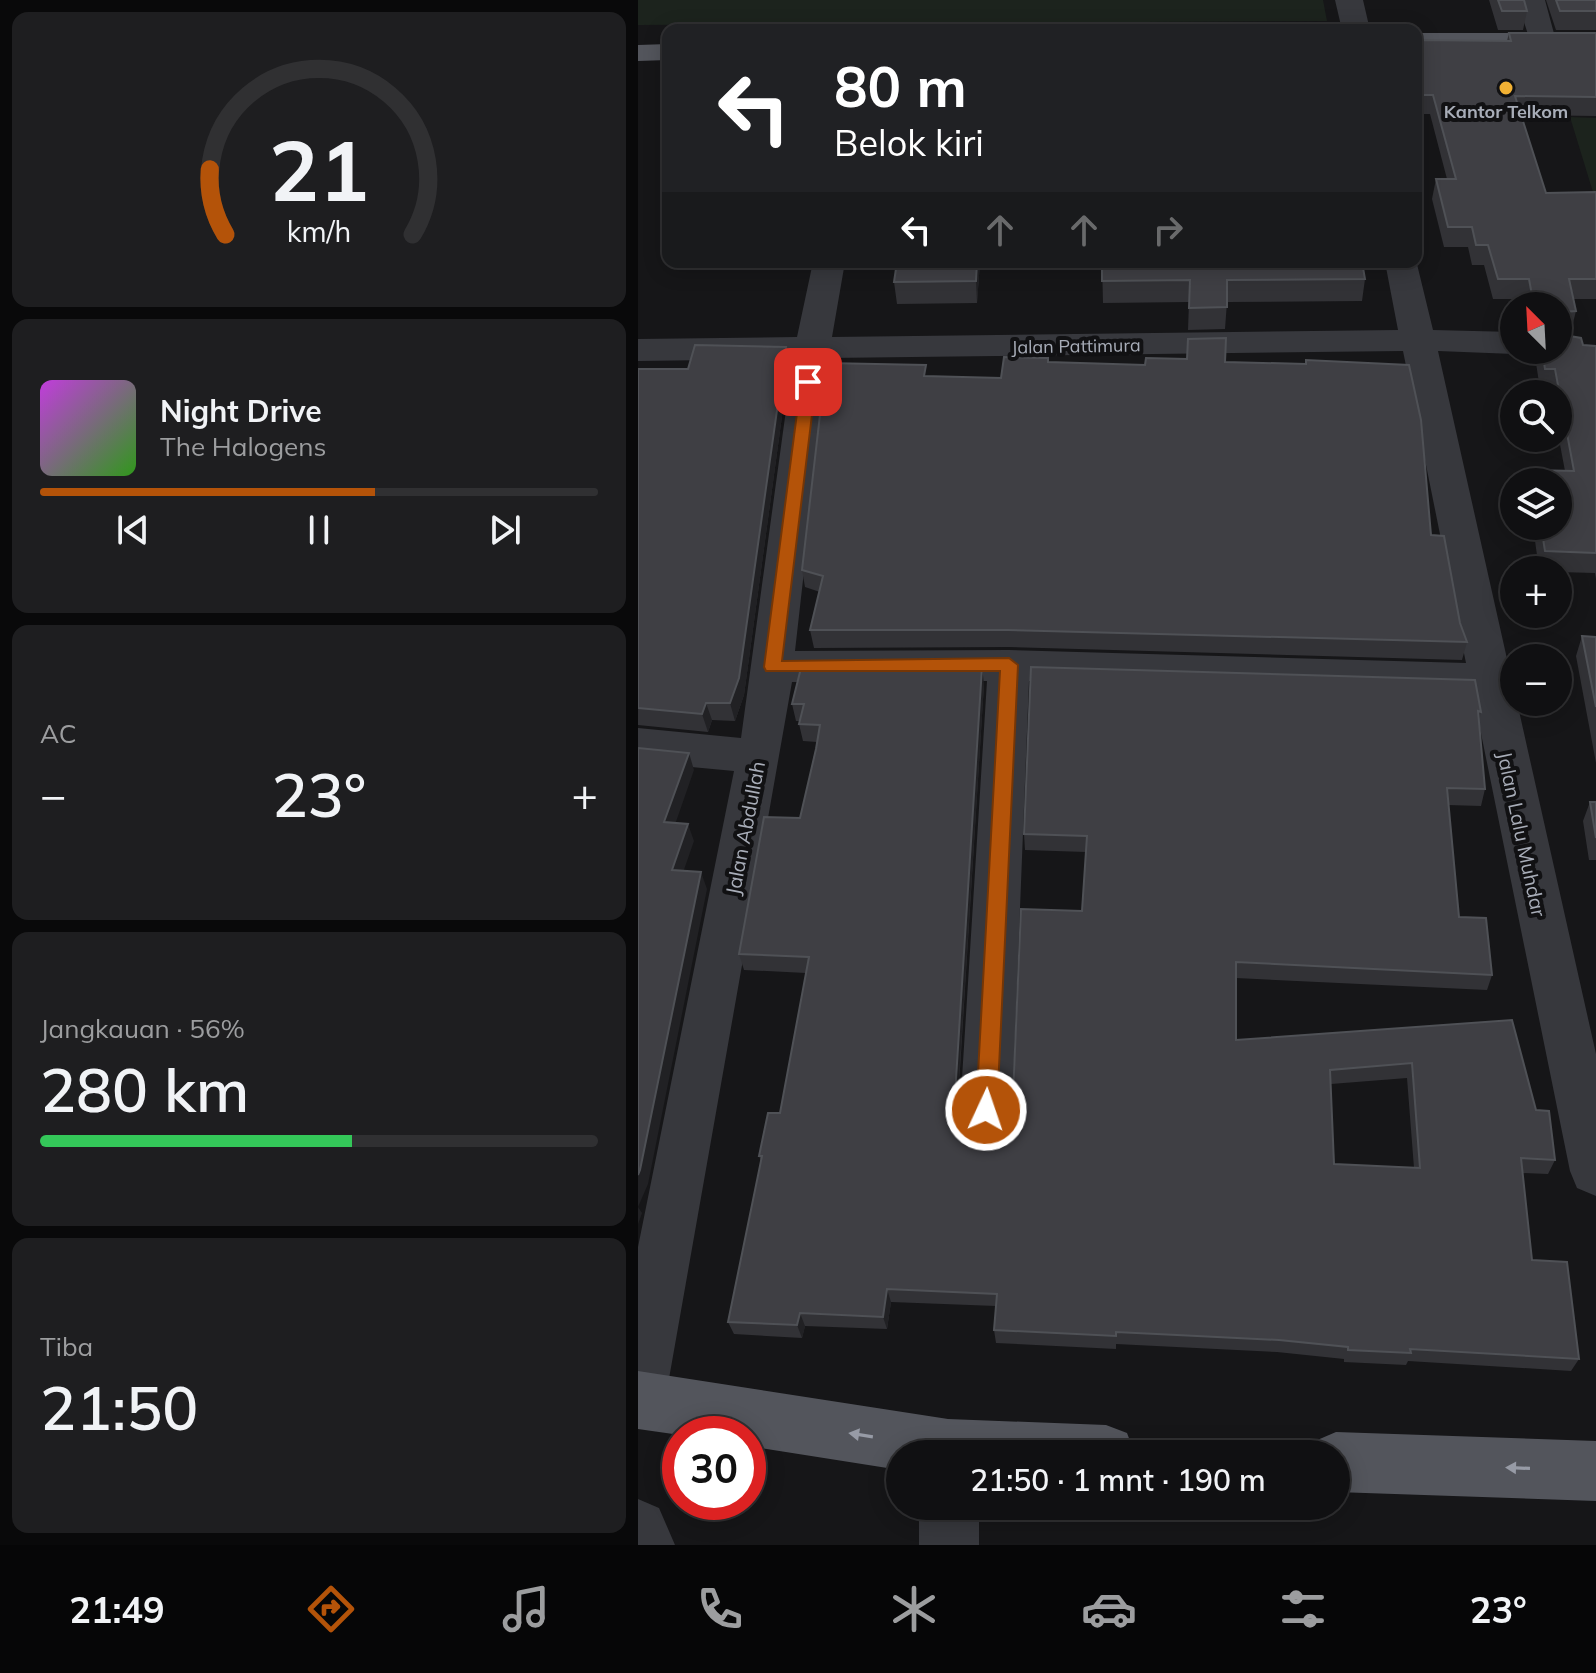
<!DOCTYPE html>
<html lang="id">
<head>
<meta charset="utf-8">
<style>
  :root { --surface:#101012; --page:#1e1e20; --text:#f1f3f6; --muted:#9c9d9f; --line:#303032; --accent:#b45309 }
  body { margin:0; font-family:Mulish,sans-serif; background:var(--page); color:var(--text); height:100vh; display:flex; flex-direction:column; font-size:30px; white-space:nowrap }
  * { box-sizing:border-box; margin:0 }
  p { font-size:26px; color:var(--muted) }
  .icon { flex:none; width:44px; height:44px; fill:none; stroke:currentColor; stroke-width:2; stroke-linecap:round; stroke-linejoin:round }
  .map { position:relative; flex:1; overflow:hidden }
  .drawer { display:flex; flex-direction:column; gap:12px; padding:12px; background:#09090a; width:638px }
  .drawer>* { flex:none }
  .hud { position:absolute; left:24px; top:24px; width:760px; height:244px; border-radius:16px; box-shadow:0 4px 20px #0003,0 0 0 2px var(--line); background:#202124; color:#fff; overflow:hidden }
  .needle { width:52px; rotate:336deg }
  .controls { position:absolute; left:862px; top:292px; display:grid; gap:16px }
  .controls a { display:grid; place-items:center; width:72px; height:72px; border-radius:50%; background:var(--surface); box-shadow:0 4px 20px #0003,0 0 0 2px var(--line); font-size:40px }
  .speed { position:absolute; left:24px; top:1416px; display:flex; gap:16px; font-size:40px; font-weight:700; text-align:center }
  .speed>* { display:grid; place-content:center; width:104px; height:104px; border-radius:50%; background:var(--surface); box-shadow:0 4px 20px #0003,0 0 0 2px var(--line); line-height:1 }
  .speed .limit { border:12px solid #d22; background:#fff; color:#111 }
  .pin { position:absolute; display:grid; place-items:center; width:68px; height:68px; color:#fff; margin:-34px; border-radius:16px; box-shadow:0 4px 12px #0006 }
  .me { position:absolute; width:88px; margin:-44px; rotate:3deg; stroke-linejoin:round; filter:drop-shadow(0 0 6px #0008) }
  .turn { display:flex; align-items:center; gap:28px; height:168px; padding:0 40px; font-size:36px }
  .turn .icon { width:104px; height:104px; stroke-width:2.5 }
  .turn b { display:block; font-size:56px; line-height:68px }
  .lanes { display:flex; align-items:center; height:76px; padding:0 40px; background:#0003; justify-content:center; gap:40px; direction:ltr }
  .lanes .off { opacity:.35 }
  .big { font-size:60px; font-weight:600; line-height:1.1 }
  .drawer .widget { flex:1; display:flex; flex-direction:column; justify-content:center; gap:12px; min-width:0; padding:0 28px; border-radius:16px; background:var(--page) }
  .drawer .dial { align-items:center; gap:0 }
  .dial svg { height:208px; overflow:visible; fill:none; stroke:var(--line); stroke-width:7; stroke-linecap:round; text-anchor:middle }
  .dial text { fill:var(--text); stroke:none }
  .song { display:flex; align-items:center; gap:24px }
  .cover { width:96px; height:96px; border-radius:12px; background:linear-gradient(135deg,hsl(290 70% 55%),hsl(110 70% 35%)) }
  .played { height:8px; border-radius:4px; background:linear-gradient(90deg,var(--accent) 60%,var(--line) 60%) }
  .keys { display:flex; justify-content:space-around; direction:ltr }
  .heat { display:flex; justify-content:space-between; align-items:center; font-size:44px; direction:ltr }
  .charge { height:12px; border-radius:6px; background:linear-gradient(90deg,#34c759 56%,var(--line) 0) }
  .trip { position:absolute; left:248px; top:1440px; width:464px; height:80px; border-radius:40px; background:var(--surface); box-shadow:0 4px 20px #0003,0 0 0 2px var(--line); font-weight:600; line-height:80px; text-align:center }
  .tabs { display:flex; height:128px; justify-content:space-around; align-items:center; background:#060607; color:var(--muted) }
  .tabs .icon { width:56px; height:56px }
  .tabs .current { color:var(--accent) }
  .tabs b { font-size:36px; color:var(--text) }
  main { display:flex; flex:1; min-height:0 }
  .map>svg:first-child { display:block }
  .green { fill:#1c231d }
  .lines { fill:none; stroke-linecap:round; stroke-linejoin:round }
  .minor { fill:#37383d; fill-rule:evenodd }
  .major { fill:#53555c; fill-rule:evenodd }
  .wall { fill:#323236; fill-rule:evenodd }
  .shaded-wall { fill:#212124 }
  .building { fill:#3f3f44; stroke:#4f5156; stroke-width:2; fill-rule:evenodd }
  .oneway { fill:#979ba6 }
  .route { fill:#b45309; stroke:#753606; stroke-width:2 }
  .poi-dot { fill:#f2b134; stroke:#111113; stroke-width:3 }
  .labels { text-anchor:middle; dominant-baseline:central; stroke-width:8; stroke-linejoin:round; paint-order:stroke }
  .far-poi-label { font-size:18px; font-weight:bold; fill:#a8adb8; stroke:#111113 }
  .far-street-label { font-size:18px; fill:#a8adb8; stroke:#111113 }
  .street-label { font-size:20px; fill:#a8adb8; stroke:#111113 }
</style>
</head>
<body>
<main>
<section class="drawer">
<div class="widget dial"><svg viewBox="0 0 100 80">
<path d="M14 69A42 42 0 1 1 86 69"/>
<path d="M14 69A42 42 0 0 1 8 44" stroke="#b45309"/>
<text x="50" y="56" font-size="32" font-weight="700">21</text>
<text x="50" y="72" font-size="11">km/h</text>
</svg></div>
<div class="widget">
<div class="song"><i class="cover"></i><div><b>Night Drive</b><p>The Halogens</p></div></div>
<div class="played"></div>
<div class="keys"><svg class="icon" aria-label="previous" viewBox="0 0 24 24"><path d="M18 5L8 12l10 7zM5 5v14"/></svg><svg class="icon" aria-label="pause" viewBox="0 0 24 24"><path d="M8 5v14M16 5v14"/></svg><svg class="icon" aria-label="next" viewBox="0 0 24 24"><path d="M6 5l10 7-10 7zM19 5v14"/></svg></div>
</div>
<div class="widget"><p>AC</p>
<div class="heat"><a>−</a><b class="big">23°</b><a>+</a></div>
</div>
<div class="widget"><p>Jangkauan · 56%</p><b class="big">280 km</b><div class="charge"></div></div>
<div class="widget"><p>Tiba</p><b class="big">21:50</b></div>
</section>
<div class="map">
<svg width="958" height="1545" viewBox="0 0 958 1545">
  <rect width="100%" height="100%" fill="#161618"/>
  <path class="green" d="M0 0H685L689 21 0 25Z
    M932 117 958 118V202Z"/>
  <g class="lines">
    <path class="minor" d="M697 0H725L732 30H704Z
      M879 0H907L918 41 914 47 904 49 894 47Z
      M778 260 795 330 876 332V350H889L876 354 800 351 876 690V702H879L958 1054V1196L939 1188 932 1171 835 694 391 681 374 1110 366 1126 348 1133 330 1126 322 1110 349 681 154 682 29 1390 20 1410 0 1419V1247L96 771 0 762V728L103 738 155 359 0 361V339L159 337 175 262H207L194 337 760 330 747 262ZM765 351 828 663 371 650 157 651 190 358Z
      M0 1499 21 1508 37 1545H0Z
      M281 1506H341V1545H281Z"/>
    <path class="major" d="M778 33H958V49H778Z
      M30 44V60L0 61V45Z
      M0 1371 310 1419 468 1425 489 1433 497 1454H262V1470L110 1446V1434L42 1435 0 1429Z
      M698 1432 958 1441V1501L698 1492V1454H672L677 1441Z"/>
  </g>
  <path class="wall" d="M851 0H886L889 11 885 30H860Z
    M908 0H958V30H918Z
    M871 33H958V116L883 115 908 193 958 192V299H935L938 311 933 331 921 332 920 334 945 345 958 346V579L957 573 920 572V570H901L895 526H920L927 471 920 434V394H912V390L902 389 896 350H920V306H888L887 299H855L846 265H834L830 247H806L794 199 798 179H809L792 114H778V40L869 41Z
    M342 262 339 303 259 304 256 282Z
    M464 262 727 279 724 301 589 302 587 329 550 330 551 302 465 303Z
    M148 347 151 365 106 695 97 721 74 720 70 732 0 725V369H50Z
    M411 362 507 365 587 362 793 535 829 642 824 660 371 647 176 648 172 630 182 592 167 587 164 570 289 377 363 378Z
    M895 470 896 482H892Z
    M944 636 958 637V763L938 656Z
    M393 667 843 712 841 721 847 789 843 806 810 805 821 917 854 975 849 990 598 978V1040L874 1020 898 1110 917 1160 910 1174 884 1173 894 1260 941 1359 933 1371 770 1361 768 1365 706 1362V1359L639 1352 538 1347 478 1344V1349L358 1343 356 1330 358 1306 253 1302 249 1329 167 1326 164 1338 96 1334 90 1322 123 1161 121 1156 142 1113 168 973 106 970 101 954 162 818 179 742 165 741 161 724 162 721H158L154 704 346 684 320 1101 325 1113 345 1121 365 1114 375 1096 444 911 448 852 387 850 386 834ZM769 1078 776 1168 696 1164 693 1084Z
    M952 802H958V860H951L945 821Z"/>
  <path class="shaded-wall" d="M339 262H342L339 303 338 281Z
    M148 347 151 365 106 695 97 721 92 703Z
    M344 667 346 684 319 1110 317 1095Z
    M68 703 74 720 70 732 64 714Z
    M51 753 56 770 32 839 26 822Z
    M50 824 56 841 40 887 34 870Z
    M63 872 69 889 10 1184 0 1207V1175Z
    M0 1207 4 1213 0 1224Z
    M249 1289 253 1302 249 1329 245 1317Z
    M162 1313 167 1326 164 1338 159 1325Z"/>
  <path class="building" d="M860 0H886L889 11H864Z
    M918 0H958V11H922Z
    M871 33H958V97L877 96 908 193 958 192V279H931L938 311 923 312 922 327H920V306H896L891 279H860L850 245H838L834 227H810L798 179H818L795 95H778V40L873 41Z
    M259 262H339L338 281 256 282Z
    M464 262H724L727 279 589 280V307L551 308 552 280 464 281Z
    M920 334 943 338 945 345 958 346V553L907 551 903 526H920V482H896L895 470 936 471 917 369H907L904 350H920Z
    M588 338 587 362 668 364V360L771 365 783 420 793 535 806 536 822 623 829 642 370 630H172L185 576 164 570 188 363 288 365 286 376 363 378 366 357 410 358V362L507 365 508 358 549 359 550 339Z
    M57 345 148 347 101 678 92 703H68L64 714 0 708V369H50Z
    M944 636 958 637V707Z
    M344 667 317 1095 325 1113 345 1121 365 1114 375 1096 383 909 444 911 449 836 386 834 393 667 837 680 843 712 840 711 847 789 809 788 821 917 848 918 854 975 598 962V1040L874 1020 898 1110 911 1111 917 1160 883 1158 894 1260 929 1262 941 1359 772 1349 773 1353 710 1350V1347L641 1340 539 1335 478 1332V1336L356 1330 359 1294 249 1289 245 1317 162 1313 159 1325 90 1322 124 1156H121L130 1113H142L171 957 101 954 126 817 162 818 178 749 182 725 161 724 166 704H154L163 668ZM774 1063 782 1168 696 1164 692 1070Z
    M0 748 51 753 26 822 50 824 34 870 63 872 2 1170 0 1175Z
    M952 802H958V838Z"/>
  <defs><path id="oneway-solid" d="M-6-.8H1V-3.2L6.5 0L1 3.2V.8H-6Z" transform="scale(2)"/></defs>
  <g class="oneway">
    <use href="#oneway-solid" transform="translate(223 1435) rotate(-171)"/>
    <use href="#oneway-solid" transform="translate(880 1468) rotate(-178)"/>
  </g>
  <path class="route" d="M170 377 178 382 144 661 371 658 380 665 359 1110 356 1117 348 1120 341 1117 338 1110 362 671H128L126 667 163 382Z"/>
  <circle class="poi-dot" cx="868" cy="88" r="8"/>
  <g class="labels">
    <g class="far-poi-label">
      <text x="868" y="111">Kantor Telkom</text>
    </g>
    <g class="far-street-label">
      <text transform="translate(438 346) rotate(-1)">Jalan Pattimura</text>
    </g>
    <g class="street-label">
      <text transform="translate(107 828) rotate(-79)">Jalan Abdullah</text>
      <text transform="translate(884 834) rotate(78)">Jalan Lalu Muhdar</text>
    </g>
  </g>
</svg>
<div class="controls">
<a><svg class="needle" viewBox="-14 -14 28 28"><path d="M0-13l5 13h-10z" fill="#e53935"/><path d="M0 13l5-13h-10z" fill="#9c9d9f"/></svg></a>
<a><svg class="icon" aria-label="search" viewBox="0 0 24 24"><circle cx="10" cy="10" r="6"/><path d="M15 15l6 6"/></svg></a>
<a><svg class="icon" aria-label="layers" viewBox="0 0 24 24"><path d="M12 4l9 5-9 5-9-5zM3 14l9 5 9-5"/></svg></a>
<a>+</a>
<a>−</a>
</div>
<div class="speed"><div class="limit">30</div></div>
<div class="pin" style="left:170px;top:382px;background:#d93025"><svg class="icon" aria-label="arrive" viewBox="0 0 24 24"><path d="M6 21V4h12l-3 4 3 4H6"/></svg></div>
<svg class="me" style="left:348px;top:1110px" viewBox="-20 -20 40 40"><circle r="17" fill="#b45309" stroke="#fff" stroke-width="3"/><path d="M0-11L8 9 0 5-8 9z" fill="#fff"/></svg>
<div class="trip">21:50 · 1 mnt · 190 m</div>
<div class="hud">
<div class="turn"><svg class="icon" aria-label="left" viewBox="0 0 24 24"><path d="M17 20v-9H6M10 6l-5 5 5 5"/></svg><div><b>80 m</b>Belok kiri</div></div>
<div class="lanes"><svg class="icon" aria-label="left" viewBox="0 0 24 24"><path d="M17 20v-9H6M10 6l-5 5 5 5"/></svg><svg class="icon off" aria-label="ahead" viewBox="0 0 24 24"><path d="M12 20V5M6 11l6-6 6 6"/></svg><svg class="icon off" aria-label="ahead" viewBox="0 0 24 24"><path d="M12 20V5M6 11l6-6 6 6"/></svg><svg class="icon off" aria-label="right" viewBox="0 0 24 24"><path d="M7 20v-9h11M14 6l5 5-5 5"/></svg></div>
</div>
</div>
</main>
<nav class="tabs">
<b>21:49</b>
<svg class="icon current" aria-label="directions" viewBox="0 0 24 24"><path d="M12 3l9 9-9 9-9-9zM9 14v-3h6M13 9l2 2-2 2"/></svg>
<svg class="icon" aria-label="music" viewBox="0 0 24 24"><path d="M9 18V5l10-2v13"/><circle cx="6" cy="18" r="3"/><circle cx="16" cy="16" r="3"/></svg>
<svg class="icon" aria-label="phone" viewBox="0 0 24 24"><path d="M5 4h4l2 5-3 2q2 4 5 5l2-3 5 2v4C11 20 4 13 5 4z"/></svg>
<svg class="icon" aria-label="climate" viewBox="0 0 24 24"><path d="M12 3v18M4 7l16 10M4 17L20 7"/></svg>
<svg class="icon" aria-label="car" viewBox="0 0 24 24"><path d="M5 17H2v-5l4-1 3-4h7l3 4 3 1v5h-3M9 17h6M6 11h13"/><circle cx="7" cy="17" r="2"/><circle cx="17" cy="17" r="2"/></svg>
<svg class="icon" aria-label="filters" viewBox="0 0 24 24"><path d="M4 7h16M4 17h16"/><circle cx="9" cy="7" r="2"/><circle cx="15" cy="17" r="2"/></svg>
<b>23°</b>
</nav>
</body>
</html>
